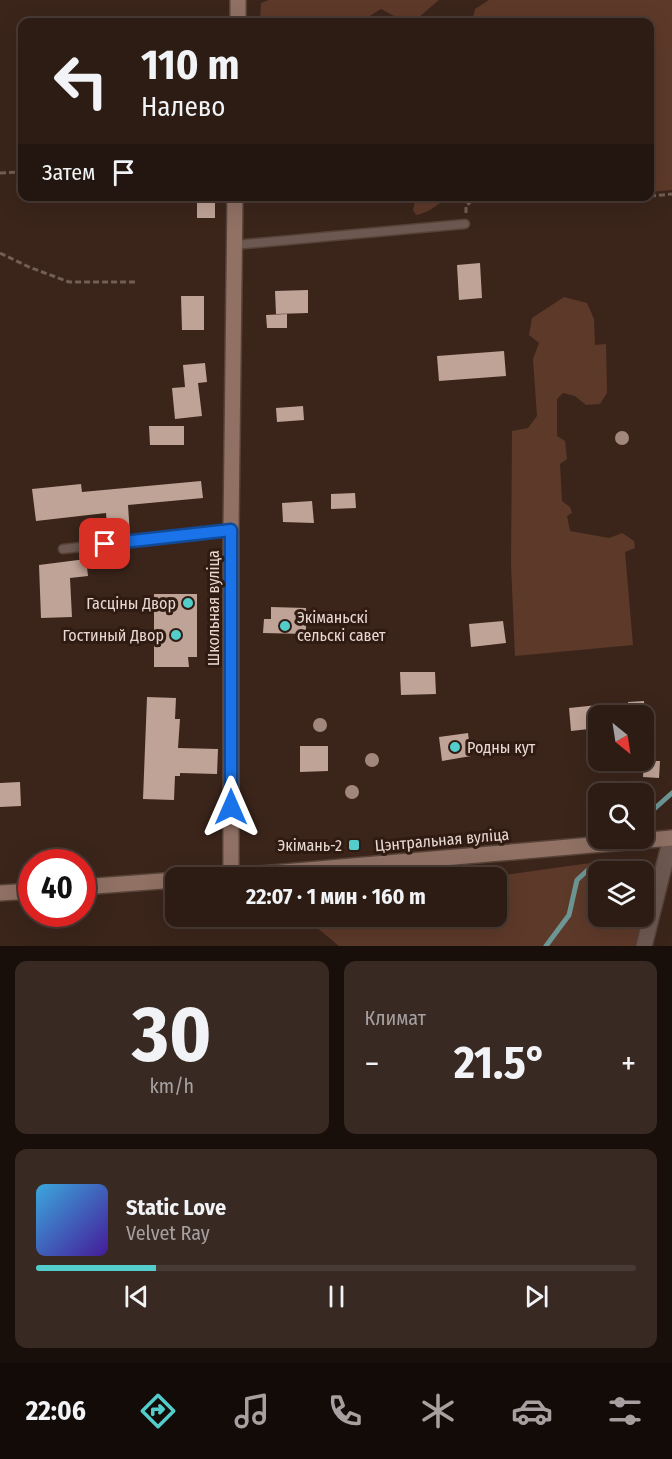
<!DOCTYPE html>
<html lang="ru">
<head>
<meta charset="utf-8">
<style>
  :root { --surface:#2c1c14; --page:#382922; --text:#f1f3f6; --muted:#a6a1a0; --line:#483a34; --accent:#53cdcb }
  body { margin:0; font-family:"Fira Sans Condensed",sans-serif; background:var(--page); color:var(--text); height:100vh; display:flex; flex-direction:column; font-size:22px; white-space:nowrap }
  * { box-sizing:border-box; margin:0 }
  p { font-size:20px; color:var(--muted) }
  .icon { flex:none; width:33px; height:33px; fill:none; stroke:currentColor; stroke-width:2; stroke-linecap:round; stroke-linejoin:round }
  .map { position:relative; height:946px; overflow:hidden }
  .sheet { display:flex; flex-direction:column; gap:15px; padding:15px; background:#180f0b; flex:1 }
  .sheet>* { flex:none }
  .top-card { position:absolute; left:18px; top:18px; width:636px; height:183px; border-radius:12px; box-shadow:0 6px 24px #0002,0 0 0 2px var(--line); background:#2c1c14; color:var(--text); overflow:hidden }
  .needle { width:39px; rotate:150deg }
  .tools { position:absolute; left:588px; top:705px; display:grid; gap:12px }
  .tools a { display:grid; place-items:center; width:66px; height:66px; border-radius:12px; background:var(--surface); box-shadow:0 6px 24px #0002,0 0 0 2px var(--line); font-size:30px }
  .speed { position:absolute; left:18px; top:849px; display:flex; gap:12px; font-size:30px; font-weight:700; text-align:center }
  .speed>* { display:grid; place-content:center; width:78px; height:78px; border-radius:50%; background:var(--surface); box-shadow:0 6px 24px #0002,0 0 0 2px var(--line); line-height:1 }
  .speed .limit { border:9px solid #d22; background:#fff; color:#111 }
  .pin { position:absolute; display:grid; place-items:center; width:51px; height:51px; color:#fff; margin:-26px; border-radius:12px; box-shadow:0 3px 9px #0006 }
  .me { position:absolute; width:66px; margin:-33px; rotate:0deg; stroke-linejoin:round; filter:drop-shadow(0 0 4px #0008) }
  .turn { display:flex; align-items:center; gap:21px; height:126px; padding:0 24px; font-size:27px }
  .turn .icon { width:78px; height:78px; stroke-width:2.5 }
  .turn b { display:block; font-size:42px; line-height:51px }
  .then { display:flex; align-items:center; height:57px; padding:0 24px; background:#0003; gap:12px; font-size:22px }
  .big { font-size:45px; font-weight:700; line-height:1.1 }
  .sheet .card { flex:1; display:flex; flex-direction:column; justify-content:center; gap:9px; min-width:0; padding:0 21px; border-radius:12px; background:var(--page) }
  .sheet .dial { align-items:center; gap:0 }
  .dial b { font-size:78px; line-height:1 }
  .song { display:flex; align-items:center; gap:18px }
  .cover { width:72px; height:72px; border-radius:9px; background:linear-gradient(135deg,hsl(200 70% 55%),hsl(260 70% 35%)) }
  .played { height:6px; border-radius:3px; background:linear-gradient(90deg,var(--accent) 20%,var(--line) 20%) }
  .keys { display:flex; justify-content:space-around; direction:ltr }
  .heat { display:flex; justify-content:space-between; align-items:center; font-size:33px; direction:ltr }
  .sheet .tiles { flex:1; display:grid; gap:15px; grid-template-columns:1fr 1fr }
  .card:last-child { grid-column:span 2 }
  .trip { position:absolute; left:165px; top:867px; width:342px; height:60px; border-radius:12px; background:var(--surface); box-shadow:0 6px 24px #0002,0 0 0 2px var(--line); font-weight:700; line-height:60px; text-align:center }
  .dock { display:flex; height:96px; justify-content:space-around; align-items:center; background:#120b08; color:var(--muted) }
  .dock .icon { width:42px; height:42px }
  .dock .active { color:var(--accent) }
  .dock b { font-size:27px; color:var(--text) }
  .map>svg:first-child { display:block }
  .green { fill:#5d3929 }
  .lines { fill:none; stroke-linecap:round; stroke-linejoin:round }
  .stream { stroke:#6e9694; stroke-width:5 }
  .building { fill:#bfa396 }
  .lane-casing { stroke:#574238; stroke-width:11 }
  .street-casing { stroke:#574238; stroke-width:18 }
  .secondary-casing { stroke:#574238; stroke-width:18 }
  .path { stroke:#725e55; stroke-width:3; stroke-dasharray:6 3; stroke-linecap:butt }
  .lane { stroke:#6c5850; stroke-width:8 }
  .street { stroke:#6c5850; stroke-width:15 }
  .secondary { stroke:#907164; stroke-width:15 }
  .tree { fill:#a2887c }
  .route-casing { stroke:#114b97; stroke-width:15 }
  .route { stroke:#1a73e8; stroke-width:10 }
  .poi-dot { fill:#53cdcb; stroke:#301b12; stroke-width:2 }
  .labels { text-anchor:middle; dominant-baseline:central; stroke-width:6; stroke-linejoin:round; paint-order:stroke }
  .poi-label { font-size:16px; fill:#e8d9d2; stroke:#301b12; text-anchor:end }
  .street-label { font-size:16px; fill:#e8d9d2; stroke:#301b12 }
</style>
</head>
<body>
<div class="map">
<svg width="672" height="946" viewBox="0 0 672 946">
  <rect width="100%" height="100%" fill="#3b251b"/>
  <path class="green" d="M269 0H439L419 17 407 22H395L394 16 381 9 360 22H260L261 3Z
    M489 0H672V190L650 192V22H472L475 9Z
    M416 197V196L452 197C439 201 429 214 416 215L413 210Z
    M564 297 587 303 594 319 595 345 606 344 607 393 600 404 586 405 575 396 563 393 557 399V436L565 441 567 459 560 464 562 501 570 507 572 513 567 516 570 531 609 538 622 533 634 541 635 548 625 552 633 645 515 656 511 565 512 431 528 428 537 416 533 359 539 343 529 335 532 318Z
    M619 859 629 862 639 871 598 872V916H644V881L646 912 635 946H339L304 917 496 916V878L494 877 497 876Z"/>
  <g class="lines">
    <path class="stream" d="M644 818 672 793
      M546 946 569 915 577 880 591 867"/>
  </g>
  <path class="building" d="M197 200H215V218H197Z
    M480 263 482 298 459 300 457 265Z
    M308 290V313L276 314 275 291Z
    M181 296H204V330H182Z
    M287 314V328H267L266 315Z
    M504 351 506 376 439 381 437 356Z
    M205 363 207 382 198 383 202 416 175 419 172 388 185 387 183 365Z
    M303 406 304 420 277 422 276 408Z
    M149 426H184V445H150Z
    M201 481 203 498 128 505 130 535 108 538 106 513 36 521 32 489 81 484 82 492Z
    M355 493 356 508 331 509V494Z
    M312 501 314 523 283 522 282 503Z
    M86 559 88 576 70 578 72 617 41 618 39 565Z
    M154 594H197V657H188L189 667H154Z
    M271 607 306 608V634L263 633 264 619H271Z
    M503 621 506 643 471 647 469 624Z
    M400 672H435L436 694 401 695Z
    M147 697 176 698 175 719H180L178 748 218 749 217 774 180 773V776H175L174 800 143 799Z
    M644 701 645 716H629L628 702Z
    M598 705V728L571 731 569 708Z
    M468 733 471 756 442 761 439 737Z
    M300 746H328V771L300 772Z
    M644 761H660L659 778 643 777Z
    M20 782 21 806 0 807V783Z"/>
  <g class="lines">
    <g class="lane-casing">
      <path id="lane" d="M234 245 465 224
        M63 549 231 530"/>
    </g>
    <g class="street-casing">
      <path id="street" d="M644 946 671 838"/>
    </g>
    <g class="secondary-casing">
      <path id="secondary" d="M238 22V0
        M231 876V530L235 196
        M215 878 672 838
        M82 887 176 880
        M0 893 32 891"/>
    </g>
    <path class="path" d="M0 173 22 172
      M618 196H632
      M650 196 672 194
      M466 213V206L477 196
      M0 253 29 267 69 282H135"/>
    <use href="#lane" class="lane"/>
    <use href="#street" class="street"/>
    <use href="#secondary" class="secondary"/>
  </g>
  <g class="tree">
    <circle cx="622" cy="438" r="7"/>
    <circle cx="320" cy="725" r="7"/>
    <circle cx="372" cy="760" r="7"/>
    <circle cx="352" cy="792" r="7"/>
  </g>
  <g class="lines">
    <g class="route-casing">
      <path id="route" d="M105 544 231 530V807"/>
    </g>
    <use href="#route" class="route"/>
  </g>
  <g class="poi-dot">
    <circle cx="188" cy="603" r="6"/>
    <circle cx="285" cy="626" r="6"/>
    <circle cx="176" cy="635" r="6"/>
    <circle cx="455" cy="747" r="6"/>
    <rect x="348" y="839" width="12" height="12" rx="3"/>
  </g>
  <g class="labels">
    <g class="poi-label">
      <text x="176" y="603">Гасціны Двор</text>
      <text x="297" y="617" text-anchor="start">Экіманьскі<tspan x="297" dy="18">сельскі савет</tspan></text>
      <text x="164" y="635">Гостиный Двор</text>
      <text x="467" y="747" text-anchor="start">Родны кут</text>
      <text x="342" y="845">Экімань-2</text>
    </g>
    <g class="street-label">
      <text transform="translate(213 608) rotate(-90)">Школьная вуліца</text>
      <text transform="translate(442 840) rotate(-5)">Цэнтральная вуліца</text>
    </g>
  </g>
</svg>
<div class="tools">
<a><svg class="needle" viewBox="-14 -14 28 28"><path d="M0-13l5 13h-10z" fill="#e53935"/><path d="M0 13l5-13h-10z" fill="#a6a1a0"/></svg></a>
<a><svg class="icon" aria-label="search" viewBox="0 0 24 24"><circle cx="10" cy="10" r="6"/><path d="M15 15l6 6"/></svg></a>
<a><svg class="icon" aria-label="layers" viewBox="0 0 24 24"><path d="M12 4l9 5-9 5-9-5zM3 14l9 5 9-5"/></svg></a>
</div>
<div class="speed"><div class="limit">40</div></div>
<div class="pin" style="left:105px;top:544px;background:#d93025"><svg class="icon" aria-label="arrive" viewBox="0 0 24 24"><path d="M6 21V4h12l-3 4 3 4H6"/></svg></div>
<svg class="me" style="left:231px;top:807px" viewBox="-20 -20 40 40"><path d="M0-17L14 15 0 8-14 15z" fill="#1a73e8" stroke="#fff" stroke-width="4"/></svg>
<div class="trip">22:07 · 1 мин · 160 m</div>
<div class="top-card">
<div class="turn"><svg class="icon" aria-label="left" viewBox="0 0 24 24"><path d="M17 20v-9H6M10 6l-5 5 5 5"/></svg><div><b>110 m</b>Налево</div></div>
<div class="then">Затем<svg class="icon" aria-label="arrive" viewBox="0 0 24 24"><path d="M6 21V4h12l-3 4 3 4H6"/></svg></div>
</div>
</div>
<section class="sheet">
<div class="tiles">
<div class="card dial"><b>30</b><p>km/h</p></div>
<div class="card"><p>Климат</p>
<div class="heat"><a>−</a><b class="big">21.5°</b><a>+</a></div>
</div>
<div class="card">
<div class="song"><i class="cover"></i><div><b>Static Love</b><p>Velvet Ray</p></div></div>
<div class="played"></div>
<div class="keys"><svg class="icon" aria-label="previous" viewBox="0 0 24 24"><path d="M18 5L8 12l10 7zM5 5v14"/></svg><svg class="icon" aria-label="pause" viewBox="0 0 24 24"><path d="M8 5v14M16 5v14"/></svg><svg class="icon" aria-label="next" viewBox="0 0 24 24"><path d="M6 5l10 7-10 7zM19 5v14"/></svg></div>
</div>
</div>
</section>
<nav class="dock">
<b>22:06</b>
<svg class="icon active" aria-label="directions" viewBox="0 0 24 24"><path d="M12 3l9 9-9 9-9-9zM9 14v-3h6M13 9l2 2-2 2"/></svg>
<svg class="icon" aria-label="music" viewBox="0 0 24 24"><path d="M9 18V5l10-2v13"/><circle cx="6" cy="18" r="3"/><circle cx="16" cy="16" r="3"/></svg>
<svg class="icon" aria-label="phone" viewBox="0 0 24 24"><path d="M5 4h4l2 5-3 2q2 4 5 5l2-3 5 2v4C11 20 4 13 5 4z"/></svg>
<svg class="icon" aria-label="climate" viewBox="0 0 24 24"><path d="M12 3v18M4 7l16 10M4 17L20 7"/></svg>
<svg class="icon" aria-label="car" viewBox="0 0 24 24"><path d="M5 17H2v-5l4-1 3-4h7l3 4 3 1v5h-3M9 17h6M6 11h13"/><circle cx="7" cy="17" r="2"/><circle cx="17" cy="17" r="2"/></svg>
<svg class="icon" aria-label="filters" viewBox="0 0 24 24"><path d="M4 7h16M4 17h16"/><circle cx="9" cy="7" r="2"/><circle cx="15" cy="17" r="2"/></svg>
</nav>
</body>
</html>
